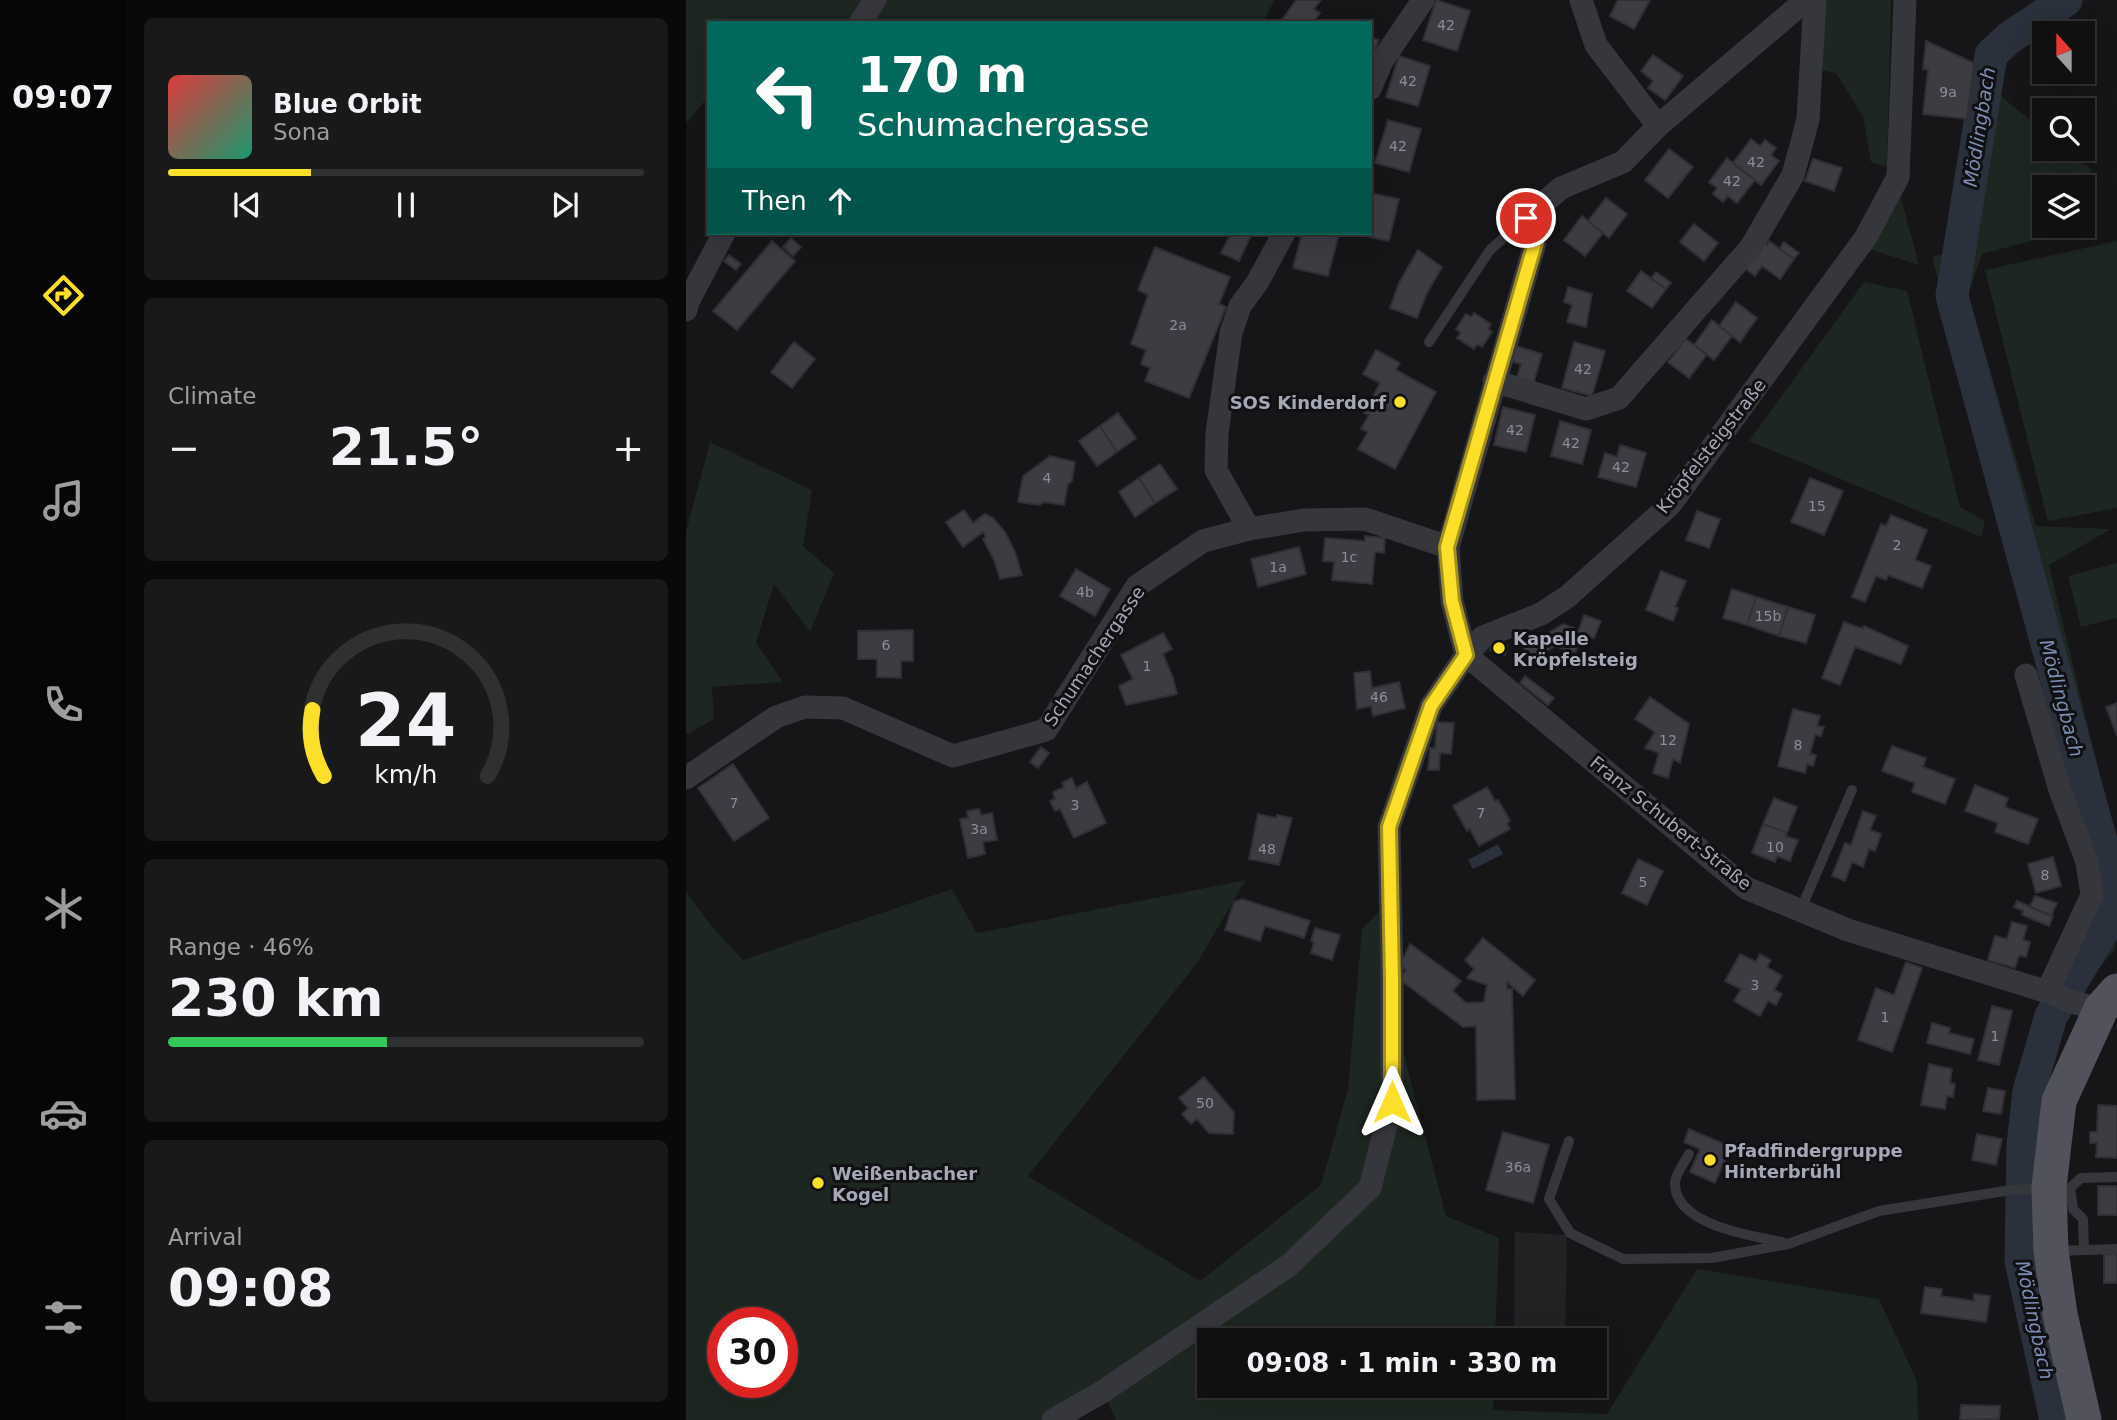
<!DOCTYPE html>
<html lang="en">
<head>
<meta charset="utf-8">
<style>
  :root { --surface:#101011; --page:#19191a; --text:#f1f3f6; --muted:#9c9d9f; --line:#303031; --accent:#fcdf29 }
  body { margin:0; font-family:"DejaVu Sans",sans-serif; background:var(--page); color:var(--text); height:100vh; display:flex; flex-direction:column; font-size:26px; white-space:nowrap }
  * { box-sizing:border-box; margin:0 }
  p { font-size:23px; color:var(--muted) }
  .icon { flex:none; width:38px; height:38px; fill:none; stroke:currentColor; stroke-width:2; stroke-linecap:round; stroke-linejoin:round }
  .map { position:relative; flex:1; overflow:hidden }
  .sheet { display:flex; flex-direction:column; gap:18px; padding:18px; background:#090909; width:560px }
  .sheet>* { flex:none }
  .guide { position:absolute; left:21px; top:21px; width:665px; height:214px; border-radius:0px; box-shadow:0 7px 28px #0002,0 0 0 2px var(--line); background:#00695c; color:#fff; overflow:hidden }
  .needle { width:46px; rotate:339deg }
  .tools { position:absolute; left:1346px; top:21px; display:grid; gap:14px }
  .tools a { display:grid; place-items:center; width:63px; height:63px; border-radius:0px; background:var(--surface); box-shadow:0 7px 28px #0002,0 0 0 2px var(--line); font-size:35px }
  .speed { position:absolute; left:21px; top:1307px; display:flex; gap:14px; font-size:35px; font-weight:700; text-align:center }
  .speed>* { display:grid; place-content:center; width:91px; height:91px; border-radius:50%; background:var(--surface); box-shadow:0 7px 28px #0002,0 0 0 2px var(--line); line-height:1 }
  .speed .limit { border:10px solid #d22; background:#fff; color:#111 }
  .pin { position:absolute; display:grid; place-items:center; width:60px; height:60px; color:#fff; margin:-30px; border:4px solid #fff; border-radius:50%; box-shadow:0 2px 7px #0007 }
  .me { position:absolute; width:77px; margin:-38px; rotate:0deg; stroke-linejoin:round; filter:drop-shadow(0 0 5px #0008) }
  .turn { display:flex; align-items:center; gap:24px; height:147px; padding:0 35px; font-size:32px }
  .turn .icon { width:91px; height:91px; stroke-width:2.5 }
  .turn b { display:block; font-size:49px; line-height:60px }
  .then { display:flex; align-items:center; height:66px; padding:0 35px; background:#0003; gap:14px; font-size:26px }
  .big { font-size:52px; font-weight:600; line-height:1.1 }
  .sheet .widget { flex:1; display:flex; flex-direction:column; justify-content:center; gap:10px; min-width:0; padding:0 24px; border-radius:10px; background:var(--page) }
  .sheet .dial { align-items:center; gap:0 }
  .dial svg { height:182px; overflow:visible; fill:none; stroke:var(--line); stroke-width:7; stroke-linecap:round; text-anchor:middle }
  .dial text { fill:var(--text); stroke:none }
  .song { display:flex; align-items:center; gap:21px }
  .cover { width:84px; height:84px; border-radius:10px; background:linear-gradient(135deg,hsl(0 70% 55%),hsl(160 70% 35%)) }
  .played { height:7px; border-radius:4px; background:linear-gradient(90deg,var(--accent) 30%,var(--line) 30%) }
  .keys { display:flex; justify-content:space-around; direction:ltr }
  .heat { display:flex; justify-content:space-between; align-items:center; font-size:38px; direction:ltr }
  .charge { height:10px; border-radius:5px; background:linear-gradient(90deg,#34c759 46%,var(--line) 0) }
  .trip { position:absolute; left:511px; top:1328px; width:410px; height:70px; border-radius:0px; background:var(--surface); box-shadow:0 7px 28px #0002,0 0 0 2px var(--line); font-weight:600; line-height:70px; text-align:center }
  main { display:flex; flex:1; min-height:0 }
  .tab-bar { display:flex; flex-direction:column; width:126px; justify-content:space-around; align-items:center; background:#060607; color:var(--muted) }
  .tab-bar .icon { width:49px; height:49px }
  .tab-bar .current { color:var(--accent) }
  .tab-bar b { font-size:32px; color:var(--text) }
  .map>svg:first-child { display:block }
  .built { fill:#222124 }
  .green { fill:#1d2620; fill-rule:evenodd }
  .water { fill:#2b313c }
  .lines { fill:none; stroke-linecap:round; stroke-linejoin:round }
  .river { stroke:#2b313c; stroke-width:33 }
  .building { fill:#3d3c42; stroke:#302f33; stroke-width:2 }
  .lane { stroke:#36363d; stroke-width:10 }
  .street { stroke:#36363d; stroke-width:23 }
  .primary { stroke:#52525c; stroke-width:35 }
  .route-casing { stroke:#a4911b; stroke-width:18 }
  .route { stroke:#fcdf29; stroke-width:12 }
  .poi-dot { fill:#fcdf29; stroke:#111012; stroke-width:2.5 }
  .labels { text-anchor:middle; dominant-baseline:central; stroke-width:6; stroke-linejoin:round; paint-order:stroke }
  .number-label { font-size:14px; fill:#8c8d9a }
  .poi-label { font-size:18px; font-weight:bold; fill:#a6a8b8; stroke:#111012; text-anchor:start }
  .street-label { font-size:18px; fill:#a6a8b8; stroke:#111012 }
  .water-label { font-size:19px; font-style:italic; fill:#7b8eb5; stroke:#111012 }
</style>
</head>
<body>
<main>
<nav class="tab-bar">
<b>09:07</b>
<svg class="icon current" aria-label="directions" viewBox="0 0 24 24"><path d="M12 3l9 9-9 9-9-9zM9 14v-3h6M13 9l2 2-2 2"/></svg>
<svg class="icon" aria-label="music" viewBox="0 0 24 24"><path d="M9 18V5l10-2v13"/><circle cx="6" cy="18" r="3"/><circle cx="16" cy="16" r="3"/></svg>
<svg class="icon" aria-label="phone" viewBox="0 0 24 24"><path d="M5 4h4l2 5-3 2q2 4 5 5l2-3 5 2v4C11 20 4 13 5 4z"/></svg>
<svg class="icon" aria-label="climate" viewBox="0 0 24 24"><path d="M12 3v18M4 7l16 10M4 17L20 7"/></svg>
<svg class="icon" aria-label="car" viewBox="0 0 24 24"><path d="M5 17H2v-5l4-1 3-4h7l3 4 3 1v5h-3M9 17h6M6 11h13"/><circle cx="7" cy="17" r="2"/><circle cx="17" cy="17" r="2"/></svg>
<svg class="icon" aria-label="filters" viewBox="0 0 24 24"><path d="M4 7h16M4 17h16"/><circle cx="9" cy="7" r="2"/><circle cx="15" cy="17" r="2"/></svg>
</nav>
<section class="sheet">
<div class="widget">
<div class="song"><i class="cover"></i><div><b>Blue Orbit</b><p>Sona</p></div></div>
<div class="played"></div>
<div class="keys"><svg class="icon" aria-label="previous" viewBox="0 0 24 24"><path d="M18 5L8 12l10 7zM5 5v14"/></svg><svg class="icon" aria-label="pause" viewBox="0 0 24 24"><path d="M8 5v14M16 5v14"/></svg><svg class="icon" aria-label="next" viewBox="0 0 24 24"><path d="M6 5l10 7-10 7zM19 5v14"/></svg></div>
</div>
<div class="widget"><p>Climate</p>
<div class="heat"><a>−</a><b class="big">21.5°</b><a>+</a></div>
</div>
<div class="widget dial"><svg viewBox="0 0 100 80">
<path d="M14 69A42 42 0 1 1 86 69"/>
<path d="M14 69A42 42 0 0 1 9 40" stroke="#fcdf29"/>
<text x="50" y="56" font-size="32" font-weight="700">24</text>
<text x="50" y="72" font-size="11">km/h</text>
</svg></div>
<div class="widget"><p>Range · 46%</p><b class="big">230 km</b><div class="charge"></div></div>
<div class="widget"><p>Arrival</p><b class="big">09:08</b></div>
</section>
<div class="map">
<svg width="1431" height="1420" viewBox="0 0 1431 1420">
  <rect width="100%" height="100%" fill="#161517"/>
  <path class="built" d="M829 1232 881 1235 879 1340H828Z"/>
  <path class="green" d="M0 0H589L576 23H23V96L0 123Z
    M1140 0H1205L1201 167 1185 162 1177 117 1150 73 1133 70Z
    M1311 93 1358 131V149H1380L1407 171 1375 187H1358L1356 197 1359 237 1296 254 1282 295 1350 526 1425 529 1363 565 1431 847V940L1429 950 1395 988 1376 983 1401 941 1418 883 1403 856 1246 257 1284 246Z
    M1213 190 1233 265 1180 248Z
    M1431 241V508L1362 521 1299 270Z
    M1178 282 1221 291 1274 507 1299 521 1295 537 1063 441Z
    M24 442 126 490 117 546 148 573 124 632 88 584 70 643 97 682 26 687 28 719 0 735V532Z
    M1431 563V618L1395 627 1382 576Z
    M560 880 511 963 342 1176 514 1281 635 1185 662 1089 676 929 700 905 699 982 760 1216 813 1238 809 1340H523V1386H807V1410L921 1414 1011 1269 1193 1299 1231 1381 1232 1420H430L415 1388 354 1420H0V892L26 927 57 960 266 889 291 933ZM37 1323H96V1382H37Z"/>
  <path class="water" d="M812 844 817 854 787 869 782 860Z"/>
  <g class="lines">
    <path class="river" d="M1370 1420 1335 1261 1337 1145 1343 1091 1365 1016 1422 922 1428 889 1266 296 1305 55 1323 38 1380 0"/>
  </g>
  <path class="building" d="M610 0H635L628 9 634 13 627 23H594Z
    M750 0 784 11 771 51 737 40Z
    M932 0H964L948 29 924 16Z
    M684 37 693 40 684 61Z
    M1240 41 1288 63 1281 119 1237 114 1242 70 1237 69Z
    M967 55 997 76 979 100 962 88 967 81 955 71Z
    M713 56 744 66 732 106 700 97Z
    M702 120 735 129 723 172 689 163Z
    M1065 139 1074 146 1079 140 1090 148 1085 155 1093 161 1075 185 1047 163Z
    M983 149 1007 167 982 198 959 180Z
    M1041 158 1069 180 1051 203 1042 196 1037 202 1027 194 1031 188 1023 182Z
    M1127 159 1156 168 1148 191 1119 181Z
    M684 193 713 199 703 241 667 233H684Z
    M920 198 941 214 923 238 902 221Z
    M896 216 917 233 899 256 878 240Z
    M1008 224 1032 243 1018 261 994 242Z
    M545 233H566L553 261 535 253Z
    M616 233H636L652 237 642 276 607 268Z
    M105 238 115 247 107 256 97 247Z
    M1075 240 1081 245 1083 241 1108 259 1094 279 1076 266 1069 276 1056 266Z
    M86 241 109 261 51 330 27 311Z
    M1098 242 1113 253 1108 259 1093 249Z
    M469 247 544 277 533 304 540 307 503 398 459 381 464 368 455 364 460 350 445 344 462 295 452 290Z
    M732 250 756 267 741 293 731 318 704 308 713 283Z
    M43 255 55 264 50 270 38 261Z
    M955 271 980 289 966 308 941 291Z
    M970 272 985 283 980 289 965 279Z
    M882 287 906 294 900 327 881 322 886 305 878 302Z
    M1050 302 1071 318 1054 342 1033 326Z
    M788 313 805 324 802 329 806 332 796 347 791 344 788 349 771 338 775 333 770 329 780 314 785 317Z
    M1026 320 1046 336 1028 360 1008 345Z
    M1000 339 1021 354 1003 378 982 362Z
    M108 342 129 359 106 388 85 372Z
    M888 342 919 351 906 396 876 388Z
    M830 346 856 354 847 385 830 381 835 364 825 361Z
    M690 350 714 363 710 370 750 392 709 469 672 449 682 432 675 429 683 415 678 413 694 383 677 374Z
    M817 407 849 415 840 452 808 445Z
    M432 413 450 438 431 452 414 426Z
    M874 421 905 430 896 464 865 456Z
    M414 426 431 452 411 466 393 441Z
    M934 445 960 453 950 487 912 477 919 453 931 457Z
    M364 456 389 462 386 481 382 484 378 505 358 502 353 505 332 502 337 476Z
    M474 464 491 489 469 503 453 478Z
    M453 478 469 503 449 517 433 492Z
    M1124 478 1157 491 1138 535 1105 522Z
    M278 510 287 523 299 514 307 518 319 532 329 552 336 575 314 579 308 560 297 539 300 537 297 532 277 547 260 522Z
    M1011 511 1034 519 1023 548 1000 540Z
    M1205 515 1241 530 1229 560 1245 566 1236 588 1202 575 1200 580 1190 576 1179 602 1166 597 1195 524 1200 526Z
    M679 536 699 538 698 553 689 552 686 584 646 580 648 562 637 561 639 538 679 541Z
    M613 547 620 574 572 587 565 559Z
    M390 569 424 589 409 616 374 596Z
    M975 571 1000 581 989 607 992 608 987 621 960 610Z
    M1046 589 1070 597 1061 625 1037 618Z
    M1070 597 1102 607 1093 636 1061 625Z
    M1102 607 1129 615 1120 643 1093 636Z
    M898 615 915 621 908 638 897 634 889 653 869 646 846 660 838 648 877 624 893 630Z
    M1158 622 1177 629 1178 626 1222 646 1215 664 1169 647 1154 685 1136 678Z
    M227 630V661H215V678L191 677V659H172V631Z
    M477 633 486 649 477 654 487 678 491 694 440 705 433 686 447 679 435 655Z
    M807 641 821 646 819 655 804 650Z
    M684 671 686 688 713 682 719 708 687 716 685 706 671 709 668 673Z
    M839 676 868 698 862 705 834 683Z
    M964 697 1003 724 994 763 987 759 982 778 967 773 973 753 959 748 969 732 949 719Z
    M1431 703V736L1420 707Z
    M1107 709 1134 716 1131 726 1138 727 1135 736 1129 735 1124 754 1130 755 1127 766 1121 764 1119 773 1092 766Z
    M751 722 768 723 765 754 754 753 753 770H742L744 748H749Z
    M1206 746 1240 758 1237 767 1269 779 1259 804 1226 792 1229 783 1196 771Z
    M355 747 363 753 352 768 344 762Z
    M47 764 83 818 48 841 12 788Z
    M386 778 390 788 401 782 420 823 388 838 374 809 369 811 364 801 369 799 367 792 378 787 376 783Z
    M1289 785 1322 798 1319 807 1352 819 1342 844 1309 832 1312 823 1279 811Z
    M801 787 809 801 812 800 824 821 821 823 824 829 793 846 784 829 781 831 767 806Z
    M1088 798 1111 807 1101 833 1077 824Z
    M293 809 295 815 306 813 311 840 297 842 299 854 282 858 274 819 282 818 281 811Z
    M1177 811 1190 816 1184 830 1195 834 1189 851 1183 849 1177 867 1166 862 1159 881 1146 876 1159 843 1165 845Z
    M572 814 590 818 591 815 606 818 593 865 563 859Z
    M1077 824 1101 833 1100 836 1112 840 1104 861 1091 856 1089 862 1066 853Z
    M1367 857 1375 886 1350 893 1342 864Z
    M952 859 977 871 961 905 936 893Z
    M1349 896 1371 903 1365 916 1344 907Z
    M556 899 624 921 618 938 579 926 574 941 539 930 548 902Z
    M1331 901 1367 916 1363 926 1336 915 1337 911 1328 907Z
    M1326 922 1341 926 1337 940 1344 942 1340 957 1333 955 1329 968 1302 960 1309 936 1321 939Z
    M629 928 654 935 646 960 625 953 628 942 625 941Z
    M797 938 849 980 837 996 821 982V989H826L829 1099 791 1100 790 1026 777 1027 713 979 720 970 714 965 724 944 775 981 767 991 780 1003 798 1002 801 985 781 978 788 969 779 960Z
    M1054 954 1070 962 1074 954 1085 960 1081 967 1096 976 1088 990 1096 994 1090 1005 1082 1001 1074 1016 1048 1001 1055 989 1039 981Z
    M1220 962 1236 968 1206 1052 1172 1040 1190 988 1208 995Z
    M1306 1006 1326 1011 1313 1065 1292 1060Z
    M1246 1023 1264 1028 1263 1033 1288 1039 1284 1054 1241 1043Z
    M1243 1064 1266 1069 1264 1083 1269 1084 1267 1097 1261 1096 1259 1109 1235 1105Z
    M518 1077 548 1112 547 1134 523 1133 511 1119 505 1124 496 1114 502 1108 493 1098Z
    M1302 1088 1319 1091 1315 1114 1297 1111Z
    M1412 1105 1431 1106V1158L1410 1157 1411 1143H1404V1132H1411Z
    M1003 1129 1045 1147 1029 1183 1004 1172 1014 1149 998 1142Z
    M817 1132 863 1145 847 1203 800 1190Z
    M1291 1134 1316 1139 1310 1165 1286 1160Z
    M1412 1186H1431V1215H1412Z
    M1418 1254H1431V1283H1418Z
    M1239 1287 1256 1289 1255 1296 1288 1301V1294L1304 1296 1300 1322 1235 1313Z
    M1275 1405 1314 1406 1313 1419 1274 1420Z"/>
  <g class="lines">
    <path class="lane" d="M743 342 804 250 840 218
      M1115 909 1166 790
      M883 1141 863 1199 884 1233 937 1259 1026 1258 1102 1244 1193 1211 1325 1190 1360 1188
      M1003 1154C999 1162 989 1174 989 1183 988 1225 1066 1236 1096 1242
      M1398 1250 1397 1219 1387 1209 1384 1188 1395 1178 1431 1177
      M1371 1251 1431 1249"/>
    <path class="street" d="M895 0 910 45 972 126
      M174 23 189 0
      M684 89 696 61 737 0
      M0 310 2 302 38 233
      M808 381 900 409 933 398 1065 247 1107 175 1116 142 1122 119 1129 0
      M563 529 530 470 531 433 545 333 554 306 571 283 598 233
      M780 655 766 601 762 547 849 243 840 218 875 188 937 162 972 126 1113 6 1126 0
      M780 655 1060 888 1162 930 1365 993 1386 1002 1415 1009
      M1340 675 1374 790 1401 862 1406 895 1361 992
      M0 778 90 717 119 707 157 708 267 756 360 730 451 586 517 541 563 529 618 520 679 519 762 547
      M367 1420 416 1392 602 1266 684 1188 706 1102V980L703 827 745 706 780 655 797 637 855 614 881 597 984 505 1180 237 1212 177 1219 0"/>
    <path class="primary" d="M1398 1420 1374 1314 1365 1251 1363 1187 1373 1101 1415 1009 1431 991"/>
  </g>
  <g class="lines">
    <g class="route-casing">
      <path id="route" d="M706 1102V980L703 827 745 706 780 655 766 601 761 547 849 243 840 218"/>
    </g>
    <use href="#route" class="route"/>
  </g>
  <g class="poi-dot">
    <circle cx="714" cy="402" r="7"/>
    <circle cx="813" cy="648" r="7"/>
    <circle cx="1024" cy="1160" r="7"/>
    <circle cx="132" cy="1183" r="7"/>
  </g>
  <g class="labels">
    <g class="number-label">
      <text x="760" y="25">42</text>
      <text x="722" y="81">42</text>
      <text x="1262" y="92">9a</text>
      <text x="712" y="146">42</text>
      <text x="1070" y="162">42</text>
      <text x="1046" y="181">42</text>
      <text x="492" y="325">2a</text>
      <text x="897" y="369">42</text>
      <text x="829" y="430">42</text>
      <text x="885" y="443">42</text>
      <text x="935" y="467">42</text>
      <text x="361" y="478">4</text>
      <text x="1131" y="506">15</text>
      <text x="1211" y="545">2</text>
      <text x="663" y="557">1c</text>
      <text x="592" y="567">1a</text>
      <text x="399" y="592">4b</text>
      <text x="1082" y="616">15b</text>
      <text x="200" y="645">6</text>
      <text x="461" y="666">1</text>
      <text x="693" y="697">46</text>
      <text x="982" y="740">12</text>
      <text x="1112" y="745">8</text>
      <text x="48" y="803">7</text>
      <text x="389" y="805">3</text>
      <text x="795" y="813">7</text>
      <text x="293" y="829">3a</text>
      <text x="1089" y="847">10</text>
      <text x="581" y="849">48</text>
      <text x="1359" y="875">8</text>
      <text x="957" y="882">5</text>
      <text x="1069" y="985">3</text>
      <text x="1199" y="1017">1</text>
      <text x="1309" y="1036">1</text>
      <text x="519" y="1103">50</text>
      <text x="832" y="1167">36a</text>
    </g>
    <g class="poi-label">
      <text x="700" y="402" text-anchor="end">SOS Kinderdorf</text>
      <text x="827" y="638">Kapelle<tspan x="827" dy="21">Kröpfelsteig</tspan></text>
      <text x="1038" y="1150">Pfadfindergruppe<tspan x="1038" dy="21">Hinterbrühl</tspan></text>
      <text x="146" y="1173">Weißenbacher<tspan x="146" dy="21">Kogel</tspan></text>
    </g>
    <g class="street-label">
      <text transform="translate(1025 446) rotate(-52)">Kröpfelsteigstraße</text>
      <text transform="translate(408 656) rotate(-56)">Schumachergasse</text>
      <text transform="translate(985 823) rotate(39)">Franz Schubert-Straße</text>
    </g>
    <g class="water-label">
      <text transform="translate(1293 127) rotate(-81)">Mödlingbach</text>
      <text transform="translate(1376 698) rotate(75)">Mödlingbach</text>
      <text transform="translate(1349 1320) rotate(78)">Mödlingbach</text>
    </g>
  </g>
</svg>
<div class="tools">
<a><svg class="needle" viewBox="-14 -14 28 28"><path d="M0-13l5 13h-10z" fill="#e53935"/><path d="M0 13l5-13h-10z" fill="#9c9d9f"/></svg></a>
<a><svg class="icon" aria-label="search" viewBox="0 0 24 24"><circle cx="10" cy="10" r="6"/><path d="M15 15l6 6"/></svg></a>
<a><svg class="icon" aria-label="layers" viewBox="0 0 24 24"><path d="M12 4l9 5-9 5-9-5zM3 14l9 5 9-5"/></svg></a>
</div>
<div class="speed"><div class="limit">30</div></div>
<div class="pin" style="left:840px;top:218px;background:#d93025"><svg class="icon" aria-label="arrive" viewBox="0 0 24 24"><path d="M6 21V4h12l-3 4 3 4H6"/></svg></div>
<svg class="me" style="left:706px;top:1102px" viewBox="-20 -20 40 40"><path d="M0-17L14 15 0 8-14 15z" fill="#fcdf29" stroke="#fff" stroke-width="4"/></svg>
<div class="trip">09:08 · 1 min · 330 m</div>
<div class="guide">
<div class="turn"><svg class="icon" aria-label="left" viewBox="0 0 24 24"><path d="M17 20v-9H6M10 6l-5 5 5 5"/></svg><div><b>170 m</b>Schumachergasse</div></div>
<div class="then">Then<svg class="icon" aria-label="ahead" viewBox="0 0 24 24"><path d="M12 20V5M6 11l6-6 6 6"/></svg></div>
</div>
</div>
</main>
</body>
</html>
